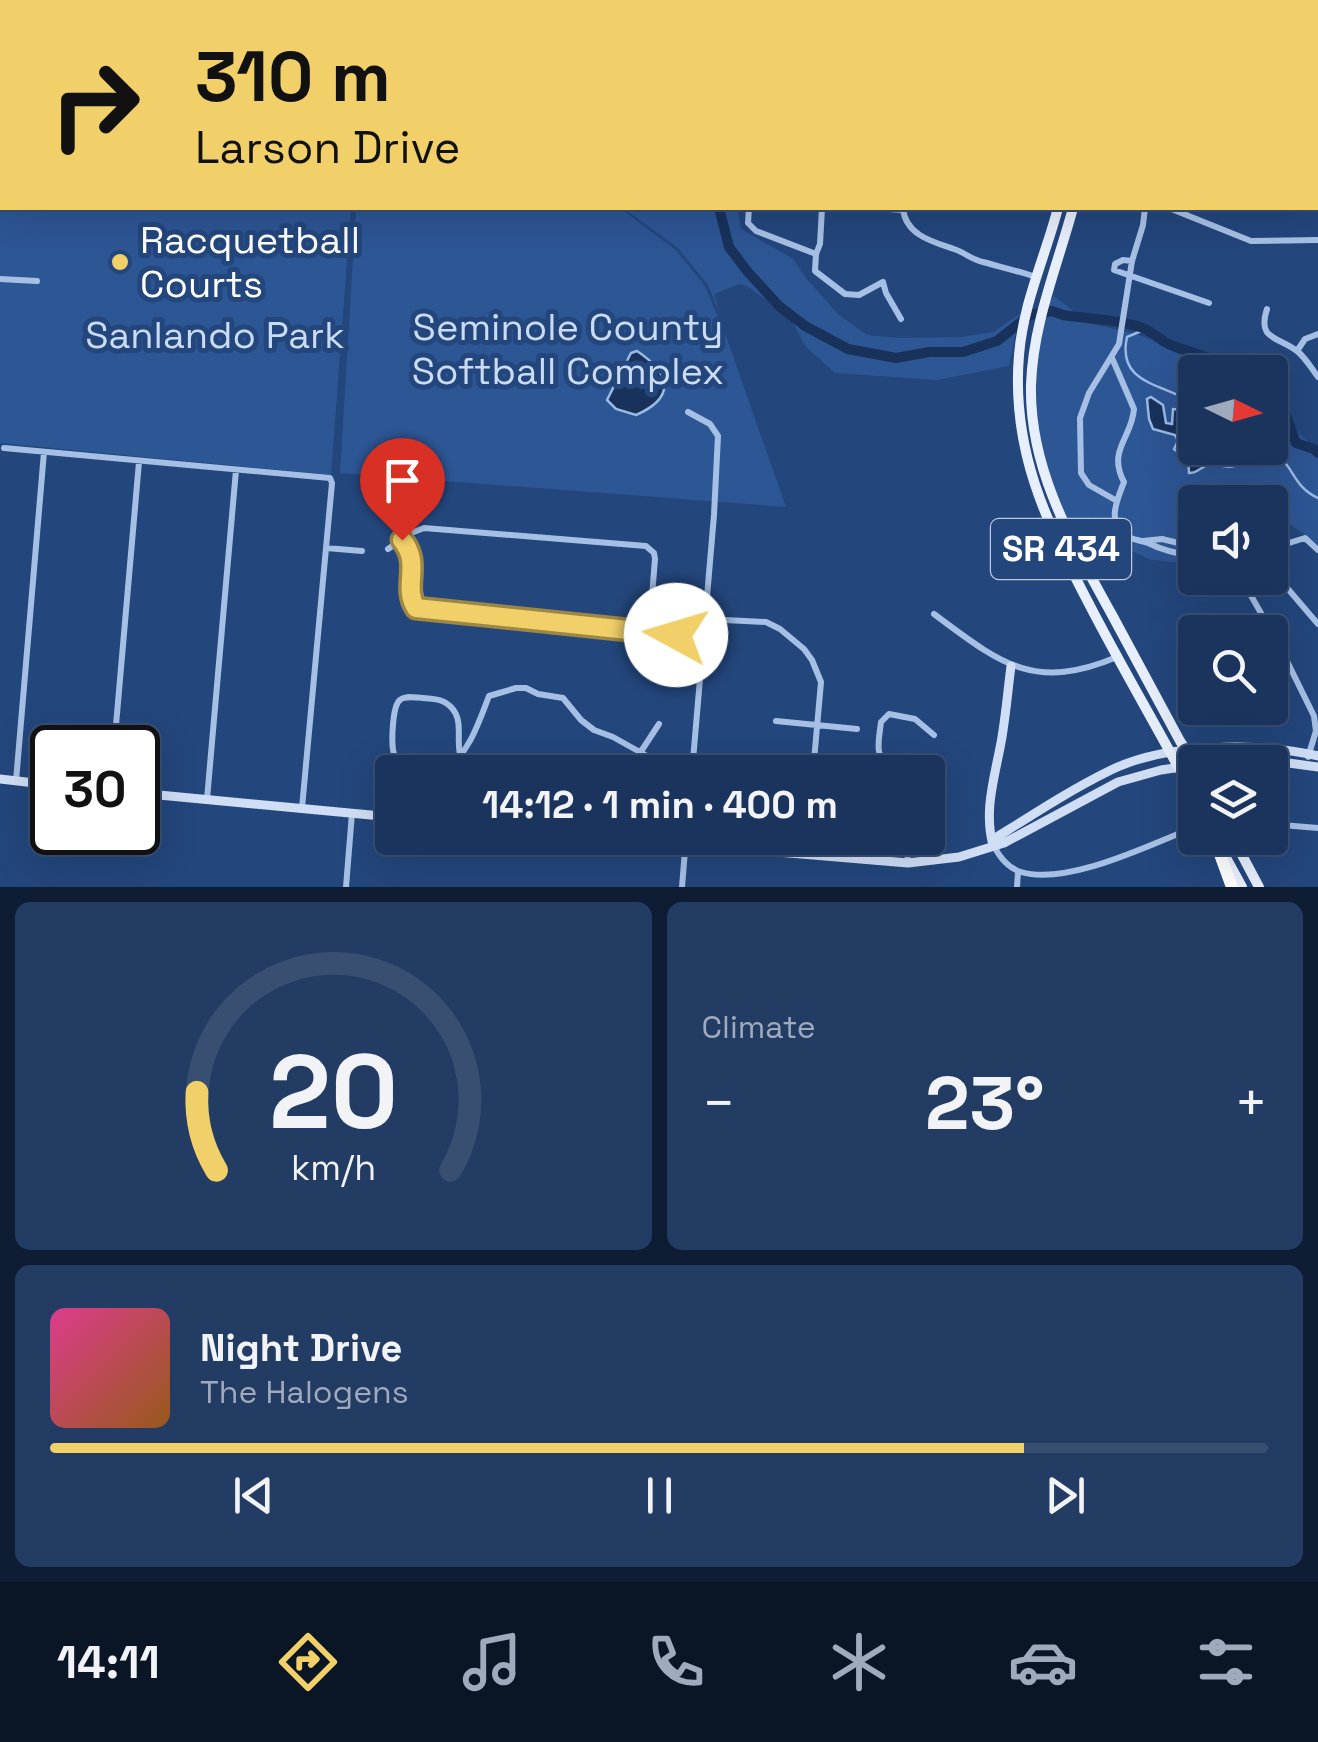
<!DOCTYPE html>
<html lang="en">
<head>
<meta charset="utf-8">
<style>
  :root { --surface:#1a345d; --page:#233c63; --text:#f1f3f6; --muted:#9faabc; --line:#384f72; --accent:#f1d069 }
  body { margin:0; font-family:"Space Grotesk",sans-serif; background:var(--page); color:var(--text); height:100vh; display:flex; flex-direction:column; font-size:38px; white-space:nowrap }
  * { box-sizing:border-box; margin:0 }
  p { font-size:32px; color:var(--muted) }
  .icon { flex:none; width:55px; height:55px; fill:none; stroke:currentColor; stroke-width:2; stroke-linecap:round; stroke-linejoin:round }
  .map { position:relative; height:887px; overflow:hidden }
  .details { display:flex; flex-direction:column; gap:15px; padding:15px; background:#0e1d33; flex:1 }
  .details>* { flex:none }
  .top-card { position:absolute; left:0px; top:0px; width:1320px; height:210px; box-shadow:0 10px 40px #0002,0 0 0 2px var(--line); background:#f1d069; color:#111; overflow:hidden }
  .needle { width:65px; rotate:95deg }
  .buttons { position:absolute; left:1178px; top:355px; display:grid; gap:20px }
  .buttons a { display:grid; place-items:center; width:110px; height:110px; border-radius:10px; background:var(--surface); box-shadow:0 10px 40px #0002,0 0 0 2px var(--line); font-size:50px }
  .speed { position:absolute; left:30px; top:725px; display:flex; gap:20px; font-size:50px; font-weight:700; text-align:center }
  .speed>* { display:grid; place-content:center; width:130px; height:130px; border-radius:50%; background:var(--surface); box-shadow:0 10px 40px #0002,0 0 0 2px var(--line); line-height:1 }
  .speed .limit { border:5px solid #111; border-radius:15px; background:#fff; color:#111 }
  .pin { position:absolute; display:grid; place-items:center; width:85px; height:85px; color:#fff; margin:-102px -42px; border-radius:50% 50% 50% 0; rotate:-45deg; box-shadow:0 0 10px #0007 }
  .pin .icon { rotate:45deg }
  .me { position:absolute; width:110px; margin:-55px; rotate:276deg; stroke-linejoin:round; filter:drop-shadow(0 0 8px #0008) }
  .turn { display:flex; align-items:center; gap:35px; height:210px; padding:0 30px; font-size:45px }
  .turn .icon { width:130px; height:130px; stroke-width:2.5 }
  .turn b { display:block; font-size:70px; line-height:85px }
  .big { font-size:75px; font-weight:700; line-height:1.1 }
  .details .widget { flex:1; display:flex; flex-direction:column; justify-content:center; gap:15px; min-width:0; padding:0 35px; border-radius:15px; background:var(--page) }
  .details .dial { align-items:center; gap:0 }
  .dial svg { height:260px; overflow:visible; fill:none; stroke:var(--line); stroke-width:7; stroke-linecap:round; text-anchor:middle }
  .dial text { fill:var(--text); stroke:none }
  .song { display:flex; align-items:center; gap:30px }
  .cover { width:120px; height:120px; border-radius:15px; background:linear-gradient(135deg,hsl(330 70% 55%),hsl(30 70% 35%)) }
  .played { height:10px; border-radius:5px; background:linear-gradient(90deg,var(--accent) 80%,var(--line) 80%) }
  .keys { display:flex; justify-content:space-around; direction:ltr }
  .heat { display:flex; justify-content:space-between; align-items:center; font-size:55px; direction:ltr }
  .details .tiles { flex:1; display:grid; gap:15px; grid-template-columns:1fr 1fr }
  .widget:last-child { grid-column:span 2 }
  .trip { position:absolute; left:375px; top:755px; width:570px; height:100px; border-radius:10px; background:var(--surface); box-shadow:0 10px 40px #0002,0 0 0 2px var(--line); font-weight:700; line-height:100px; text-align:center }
  .tabs { display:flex; height:160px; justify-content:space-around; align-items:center; background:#0a1525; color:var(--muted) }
  .tabs .icon { width:70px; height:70px }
  .tabs .active { color:var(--accent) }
  .tabs b { font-size:45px; color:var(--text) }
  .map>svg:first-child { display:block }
  .green { fill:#2d5694 }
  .water { fill:#18325c; stroke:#9abae6; stroke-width:2.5 }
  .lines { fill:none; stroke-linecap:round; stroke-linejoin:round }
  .stream { stroke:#9abae6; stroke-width:2.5 }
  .river { stroke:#18325c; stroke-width:10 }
  .street { stroke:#a6c0e5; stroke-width:6 }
  .secondary { stroke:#d0def5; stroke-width:9 }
  .primary { stroke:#e7effd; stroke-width:10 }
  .highway { stroke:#fff; stroke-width:12 }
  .route-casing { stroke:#9d8744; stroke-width:25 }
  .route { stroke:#f1d069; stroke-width:18 }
  .poi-dot { fill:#f1d069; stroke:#23467c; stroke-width:4 }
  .labels { text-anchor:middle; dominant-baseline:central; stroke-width:10; stroke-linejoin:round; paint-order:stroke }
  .shield { fill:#23467c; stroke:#bdc8d8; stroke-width:2.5 }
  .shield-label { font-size:35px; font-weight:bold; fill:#fff }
  .poi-label { font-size:38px; fill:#fff; stroke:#23467c; text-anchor:start }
  .park-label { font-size:38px; fill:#cadbf4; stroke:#23467c }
</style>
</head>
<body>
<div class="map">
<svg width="1318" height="887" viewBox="0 0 1318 887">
  <rect width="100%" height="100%" fill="#23467c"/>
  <path class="green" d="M2 117V208H351L331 475 0 443V125Z
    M356 208 621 209 676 250 705 286 726 336 786 507 340 473Z
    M623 208H737L741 229 792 258 806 278 839 315 867 335 900 338 962 337 993 332 1020 314 1009 366 937 380 835 373 805 346 791 319 750 288 740 284 714 294 720 315 708 285 678 248Z
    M1054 296 1089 323 1136 334 1207 360 1228 372H1195V427L1174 445 1185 456 1190 465 1188 472 1195 474 1208 466H1225L1239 460 1233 455 1235 451 1233 448H1270V401L1285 420 1318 451V549L1313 541 1274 513 1270 509V502H1264L1249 489 1230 502H1195V521L1187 525 1195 549V564L1152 560 1105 540 1092 517 1070 530 1047 472 1037 421 1034 383 1046 307Z"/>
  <path class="water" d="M637 351C670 373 677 397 636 415L616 409 607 400 631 353Z
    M1151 397 1163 405 1166 423 1172 424 1173 409 1184 410 1185 414 1178 422 1183 436 1195 427V448H1233L1236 451 1233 455 1240 464C1229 470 1221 464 1210 465 1199 466 1200 473 1189 473 1188 453 1188 460 1174 449L1178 441 1175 435 1153 429 1149 419 1147 399Z"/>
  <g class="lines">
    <path class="stream" d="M1146 329 1127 337C1116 387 1168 383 1195 405
      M1239 462C1300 440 1280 481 1318 498"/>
    <path class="river" d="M235 0 236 2
      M719 208 729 247 747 271 779 306 805 326 848 349 896 358 929 352H963L997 341 1030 315 1052 311 1063 315C1088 319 1117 319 1140 327 1153 331 1161 342 1173 346 1196 355 1218 358 1238 372
      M1270 394 1284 410 1296 443 1314 449 1318 453"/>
    <path class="street" d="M8 0 9 2
      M169 0 171 2
      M394 0 396 2
      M1047 0 1074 2
      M1176 0 1183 2 1193 0
      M1312 0 1313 2
      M279 2V0
      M360 2 363 0
      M476 2V0
      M540 2 541 0
      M604 2V0
      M668 2V0
      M757 2V0
      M1103 2 1109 1 1129 2
      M1268 2 1270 0
      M1318 31V34
      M1318 88V87
      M749 208 748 223 756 231 816 254
      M822 208 820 244 816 254 815 271 845 294 859 295 883 282 886 293 901 319
      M875 208 903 210
      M903 208C905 235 933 242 954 249 964 252 972 260 983 262 1001 267 1018 271 1036 277
      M1169 208 1251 241 1318 240
      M1132 261 1123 260 1115 264 1114 270 1209 303
      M0 279 37 281
      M1267 309C1257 340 1277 336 1297 351 1305 357 1312 369 1318 377
      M1297 351 1305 339 1318 334
      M1112 358 1134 409C1132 438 1107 450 1124 482 1118 498 1106 522 1125 535 1131 540 1140 540 1148 543 1164 551 1177 554 1195 556
      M688 412 710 424 718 436 714 515 692 772
      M4 448 330 478 332 483 302 808
      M1117 501 1089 485 1081 473 1080 418 1089 393 1119 344 1132 261 1143 225 1145 208
      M402 540C422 564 402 586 416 608L703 638
      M1143 541 1162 539 1195 547
      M326 548 362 551
      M388 549 411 533 424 528 646 546 654 553 655 559 649 633
      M1270 549 1305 538 1318 550
      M1270 568 1318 624
      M1241 578 1278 643 1314 716 1316 731 1308 757
      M934 614C1000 663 1033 692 1117 657
      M705 619 766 622 780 629 804 649 812 660 821 682 813 772
      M776 721 857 729
      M114 748 139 462
      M640 753 659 724
      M781 768 837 772
      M408 772C402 767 397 762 394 754 391 745 392 706 400 700 405 695 416 698 423 698 430 699 439 698 446 703 468 717 453 743 462 761 463 762 471 771 473 772
      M445 772C470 750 477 727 489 696L516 688H526L538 694 563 698 581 720 594 730 613 737 656 761 692 767
      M892 772C874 753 878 747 881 722L889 714 915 719 934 735
      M16 781 44 452
      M207 799 236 470
      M1270 824 1318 828
      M906 838 908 863
      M994 846C1000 858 1008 868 1021 872 1068 886 1151 844 1195 827
      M805 854 807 838
      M346 887 352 813
      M682 887 686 838
      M1017 887 1018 872"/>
    <path class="secondary" d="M1215 762 1274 761 1318 767
      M0 779 52 785
      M138 793 392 817
      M611 838 908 863 959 857 1004 843 1118 782 1161 770 1195 765
      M993 845 997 837C1035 813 1072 789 1111 770 1166 743 1260 742 1318 756
      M993 845C983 809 996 773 1002 737 1006 713 1008 689 1011 666"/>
    <path class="primary" d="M1080 2V0
      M1096 2V0
      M1058 208C1045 257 1023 304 1019 355 1011 450 1046 521 1088 602 1122 668 1160 732 1195 798
      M1073 208C1057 267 1033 323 1031 385 1029 469 1072 542 1111 613 1134 655 1157 698 1180 741L1195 764
      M1233 838 1259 887
      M1225 856 1242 887"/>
    <path class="highway" d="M1214 838 1232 887"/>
  </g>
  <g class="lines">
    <g class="route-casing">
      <path id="route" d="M402 540C422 564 402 586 416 608L676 635"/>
    </g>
    <use href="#route" class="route"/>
  </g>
  <circle class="poi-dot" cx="120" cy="262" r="10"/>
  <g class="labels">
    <rect class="shield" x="991" y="519" width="140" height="60" rx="8"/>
    <g class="shield-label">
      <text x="1061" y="549">SR 434</text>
    </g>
    <g class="poi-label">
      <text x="140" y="240">Racquetball<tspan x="140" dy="44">Courts</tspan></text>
    </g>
    <g class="park-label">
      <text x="568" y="327">Seminole County<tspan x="568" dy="44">Softball Complex</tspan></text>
      <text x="215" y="335">Sanlando Park</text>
    </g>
  </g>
</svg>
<div class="buttons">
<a><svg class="needle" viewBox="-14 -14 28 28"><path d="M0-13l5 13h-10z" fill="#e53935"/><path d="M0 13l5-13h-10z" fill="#9faabc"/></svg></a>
<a><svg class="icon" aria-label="sound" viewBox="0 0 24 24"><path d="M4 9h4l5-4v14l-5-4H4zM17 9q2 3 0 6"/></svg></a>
<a><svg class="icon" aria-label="search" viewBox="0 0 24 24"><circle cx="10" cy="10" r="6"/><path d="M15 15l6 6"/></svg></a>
<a><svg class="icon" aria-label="layers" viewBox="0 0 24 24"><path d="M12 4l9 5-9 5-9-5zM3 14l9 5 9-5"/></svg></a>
</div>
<div class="speed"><div class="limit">30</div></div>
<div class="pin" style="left:402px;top:540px;background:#d93025"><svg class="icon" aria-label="arrive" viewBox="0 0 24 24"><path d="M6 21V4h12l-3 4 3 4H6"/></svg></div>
<svg class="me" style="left:676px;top:635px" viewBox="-20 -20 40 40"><circle r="19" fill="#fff"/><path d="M0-13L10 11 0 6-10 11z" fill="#f1d069"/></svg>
<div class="trip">14:12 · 1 min · 400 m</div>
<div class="top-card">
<div class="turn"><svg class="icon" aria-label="right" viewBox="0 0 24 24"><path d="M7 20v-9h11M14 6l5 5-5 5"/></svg><div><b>310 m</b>Larson Drive</div></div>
</div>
</div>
<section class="details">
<div class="tiles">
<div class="widget dial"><svg viewBox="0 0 100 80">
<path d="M14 69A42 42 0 1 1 86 69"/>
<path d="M14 69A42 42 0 0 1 8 45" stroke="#f1d069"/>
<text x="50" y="56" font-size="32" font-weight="700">20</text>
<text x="50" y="72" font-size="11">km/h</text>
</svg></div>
<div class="widget"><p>Climate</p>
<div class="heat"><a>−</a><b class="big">23°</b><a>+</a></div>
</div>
<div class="widget">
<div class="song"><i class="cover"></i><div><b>Night Drive</b><p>The Halogens</p></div></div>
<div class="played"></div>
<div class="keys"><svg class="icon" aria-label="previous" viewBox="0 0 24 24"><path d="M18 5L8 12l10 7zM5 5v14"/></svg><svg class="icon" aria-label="pause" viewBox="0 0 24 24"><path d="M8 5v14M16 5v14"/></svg><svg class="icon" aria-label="next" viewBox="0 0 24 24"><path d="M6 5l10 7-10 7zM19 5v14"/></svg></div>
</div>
</div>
</section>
<nav class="tabs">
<b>14:11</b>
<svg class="icon active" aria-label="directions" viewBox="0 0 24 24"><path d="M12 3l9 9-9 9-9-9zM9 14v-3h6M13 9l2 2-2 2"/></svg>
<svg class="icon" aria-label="music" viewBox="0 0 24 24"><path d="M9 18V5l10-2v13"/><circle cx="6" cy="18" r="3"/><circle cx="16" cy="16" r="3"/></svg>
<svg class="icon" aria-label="phone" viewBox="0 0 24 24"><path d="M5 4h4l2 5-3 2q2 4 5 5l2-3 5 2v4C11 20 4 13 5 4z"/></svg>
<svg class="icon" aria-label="climate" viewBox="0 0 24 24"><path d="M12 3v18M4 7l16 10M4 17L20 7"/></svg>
<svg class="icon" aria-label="car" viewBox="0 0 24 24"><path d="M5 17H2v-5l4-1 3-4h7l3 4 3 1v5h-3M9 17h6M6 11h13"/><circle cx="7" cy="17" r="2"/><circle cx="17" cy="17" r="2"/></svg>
<svg class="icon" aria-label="filters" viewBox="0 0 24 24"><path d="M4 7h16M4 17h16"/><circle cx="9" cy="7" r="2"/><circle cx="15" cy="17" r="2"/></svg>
</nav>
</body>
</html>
